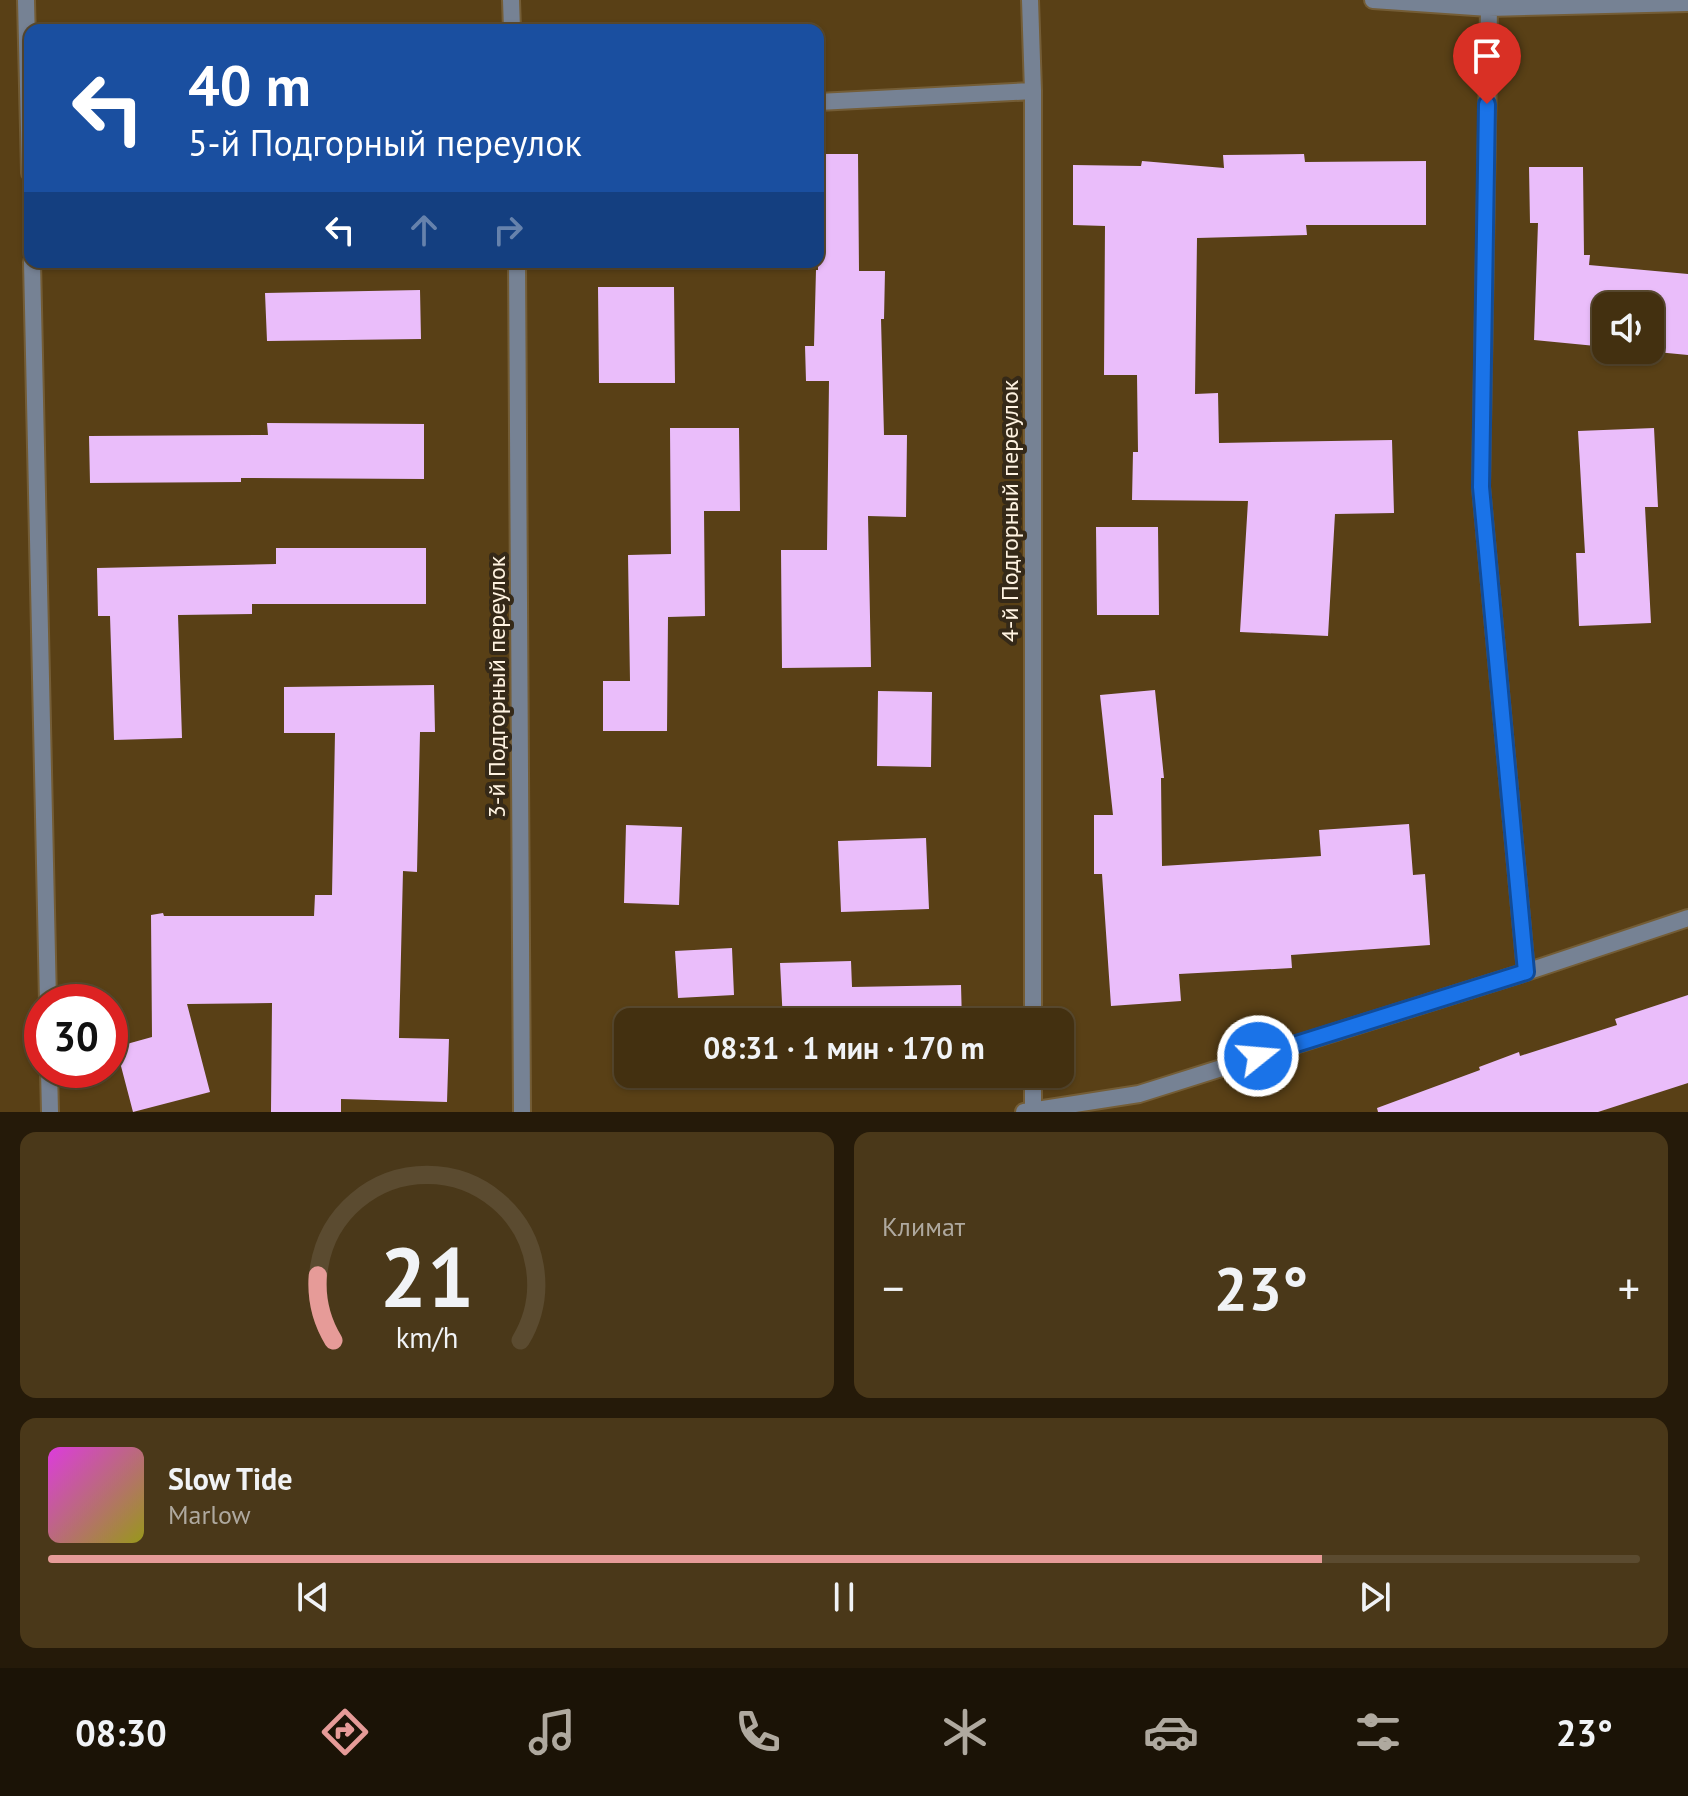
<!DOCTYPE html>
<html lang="ru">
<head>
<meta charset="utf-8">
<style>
  :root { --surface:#433010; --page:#4a3819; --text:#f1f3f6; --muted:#afa99f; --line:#5b4b30; --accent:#e69b98 }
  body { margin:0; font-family:"PT Sans",sans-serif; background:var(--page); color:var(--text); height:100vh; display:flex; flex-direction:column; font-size:30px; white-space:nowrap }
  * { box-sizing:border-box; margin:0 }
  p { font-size:26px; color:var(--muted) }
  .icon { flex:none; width:44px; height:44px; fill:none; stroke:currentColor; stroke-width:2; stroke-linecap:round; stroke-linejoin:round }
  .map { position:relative; height:1112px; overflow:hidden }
  .details { display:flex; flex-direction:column; gap:20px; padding:20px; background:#251a09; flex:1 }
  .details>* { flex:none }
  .hud { position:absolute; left:24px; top:24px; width:800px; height:244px; border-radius:16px; box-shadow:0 2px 6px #0004,0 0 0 2px var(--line); background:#1a4fa0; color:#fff; overflow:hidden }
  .fabs { position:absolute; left:1592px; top:292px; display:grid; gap:16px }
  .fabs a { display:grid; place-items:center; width:72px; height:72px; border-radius:16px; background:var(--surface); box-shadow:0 2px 6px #0004,0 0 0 2px var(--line); font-size:40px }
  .speed { position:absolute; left:24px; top:984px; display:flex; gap:16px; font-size:40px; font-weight:700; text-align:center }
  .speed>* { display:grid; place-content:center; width:104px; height:104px; border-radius:50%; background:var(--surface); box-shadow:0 2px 6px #0004,0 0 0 2px var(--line); line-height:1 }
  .speed .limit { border:12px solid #d22; background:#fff; color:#111 }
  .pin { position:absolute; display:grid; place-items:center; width:68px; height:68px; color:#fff; margin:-82px -34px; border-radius:50% 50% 50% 0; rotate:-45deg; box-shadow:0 0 8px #0007 }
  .pin .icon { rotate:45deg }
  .me { position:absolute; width:88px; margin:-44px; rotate:73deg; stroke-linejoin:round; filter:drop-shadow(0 0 6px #0008) }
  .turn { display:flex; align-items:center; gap:28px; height:168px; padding:0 32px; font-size:36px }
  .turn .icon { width:104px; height:104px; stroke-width:2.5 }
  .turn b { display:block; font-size:56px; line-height:68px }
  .lanes { display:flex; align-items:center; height:76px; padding:0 32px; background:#0003; justify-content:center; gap:40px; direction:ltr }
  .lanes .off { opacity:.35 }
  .big { font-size:60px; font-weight:800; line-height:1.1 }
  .details .card { flex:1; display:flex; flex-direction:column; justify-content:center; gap:12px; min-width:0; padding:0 28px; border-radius:16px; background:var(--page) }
  .details .dial { align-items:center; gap:0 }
  .dial svg { height:208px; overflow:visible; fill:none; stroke:var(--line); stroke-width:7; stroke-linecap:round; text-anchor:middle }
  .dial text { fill:var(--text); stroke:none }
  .song { display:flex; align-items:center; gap:24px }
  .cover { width:96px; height:96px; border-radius:12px; background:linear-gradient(135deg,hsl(300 70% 55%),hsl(60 70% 35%)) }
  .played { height:8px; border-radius:4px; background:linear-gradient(90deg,var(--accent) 80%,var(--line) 80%) }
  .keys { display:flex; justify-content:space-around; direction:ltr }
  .heat { display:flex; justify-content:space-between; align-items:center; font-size:44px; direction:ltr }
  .details .tiles { flex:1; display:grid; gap:20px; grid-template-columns:1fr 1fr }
  .card:last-child { grid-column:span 2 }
  .trip { position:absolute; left:614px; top:1008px; width:460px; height:80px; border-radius:16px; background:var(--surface); box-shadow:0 2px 6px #0004,0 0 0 2px var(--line); font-weight:800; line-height:80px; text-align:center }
  .dock { display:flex; height:128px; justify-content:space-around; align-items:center; background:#1b1306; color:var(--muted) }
  .dock .icon { width:56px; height:56px }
  .dock .selected { color:var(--accent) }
  .dock b { font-size:36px; color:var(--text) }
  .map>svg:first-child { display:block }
  .building { fill:#eabdfa }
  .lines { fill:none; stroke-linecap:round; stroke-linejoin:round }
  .minor-casing { stroke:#745d36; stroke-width:20 }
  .minor { stroke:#768294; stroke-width:16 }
  .route-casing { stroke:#114b97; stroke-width:20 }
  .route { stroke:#1a73e8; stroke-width:14 }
  .labels { text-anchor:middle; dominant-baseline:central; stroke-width:8; stroke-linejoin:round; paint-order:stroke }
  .street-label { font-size:24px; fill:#fff3e1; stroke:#352918 }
</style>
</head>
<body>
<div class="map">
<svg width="1688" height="1112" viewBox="0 0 1688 1112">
  <rect width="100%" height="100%" fill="#594016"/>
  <path class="building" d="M818 154H858L859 271H885L884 319H881L884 435H907L906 517 868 516 871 667 782 668 781 550H827L829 381H806L805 346H814L816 270H818Z
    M1304 154 1305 162 1426 161V225H1306L1307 235 1197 238 1195 394 1218 393 1219 443 1392 440 1394 513 1335 514 1328 636 1240 632 1248 501 1132 500 1133 452H1138L1137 375H1104L1105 226 1073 225V165L1141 166 1142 161 1224 168 1223 155Z
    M1529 167H1583L1584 255H1590L1589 265 1688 274V355L1636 350H1650V306H1606V347L1534 340 1538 223H1530Z
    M598 287H674L675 383H599Z
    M420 290 421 339 267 341 265 293Z
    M267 423 424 424V479L241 478V482L90 483 89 436 268 435Z
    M670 428H739L740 511H704L705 616 668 617 667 731H603V681H630L628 555 671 554Z
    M1654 428 1658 507H1645L1651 623 1579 626 1576 553H1585L1578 431Z
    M1096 527H1158L1159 615H1097Z
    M276 548H426V604H252V614L178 615 182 738 114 740 110 616H98L97 568 276 564Z
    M434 685 435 732H420L417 872 403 871 399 1038 449 1039 447 1102 341 1099V1112H271L272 1003 187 1004 210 1092 133 1112 116 1047 152 1037 151 915 163 913 164 916H314L315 895H332L335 733H284V687Z
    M1155 690 1164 778H1161L1162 866 1321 856 1319 830 1409 824 1413 875 1425 874 1430 945 1291 955 1292 968 1179 974 1181 1001 1111 1006 1102 874H1094V815H1113L1100 695Z
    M878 691 932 692 931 767 877 766Z
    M626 825 682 827 679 905 624 903Z
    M926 838 929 909 841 912 838 841Z
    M732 948 734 995 678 998 675 951Z
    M851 961 852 987 961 985 962 1022H783L780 963Z
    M1688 995V1083L1598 1112H1378L1377 1108 1480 1070 1479 1067 1519 1052 1520 1056 1617 1025 1615 1019Z"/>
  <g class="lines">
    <g class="minor-casing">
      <path id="minor" d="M26 0 30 173
        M511 0 512 30
        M1030 0 1033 91V1022
        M1373 0 1489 8 1688 3
        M1489 8 1481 487 1526 972
        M818 102 1033 91
        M32 262 48 1002
        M517 262 522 1112
        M49 1070 50 1112
        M1033 1074V1110
        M1024 1112 1139 1094 1526 972 1688 918"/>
    </g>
    <use href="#minor" class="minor"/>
  </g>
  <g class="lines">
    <g class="route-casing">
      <path id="route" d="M1258 1056 1526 972 1481 487 1487 104"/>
    </g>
    <use href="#route" class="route"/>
  </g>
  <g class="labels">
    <g class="street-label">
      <text transform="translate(1009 511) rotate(-90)">4-й Подгорный переулок</text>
      <text transform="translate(496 687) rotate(-90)">3-й Подгорный переулок</text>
    </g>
  </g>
</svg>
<div class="fabs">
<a><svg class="icon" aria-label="sound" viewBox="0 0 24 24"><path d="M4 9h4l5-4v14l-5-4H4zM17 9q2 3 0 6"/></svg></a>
</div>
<div class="speed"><div class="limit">30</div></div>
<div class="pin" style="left:1487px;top:104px;background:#d93025"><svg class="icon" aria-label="arrive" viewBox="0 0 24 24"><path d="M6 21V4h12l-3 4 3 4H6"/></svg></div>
<svg class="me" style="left:1258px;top:1056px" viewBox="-20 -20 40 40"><circle r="17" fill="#1a73e8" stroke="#fff" stroke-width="3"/><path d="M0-11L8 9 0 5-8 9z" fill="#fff"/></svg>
<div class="trip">08:31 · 1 мин · 170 m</div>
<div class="hud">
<div class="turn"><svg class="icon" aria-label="left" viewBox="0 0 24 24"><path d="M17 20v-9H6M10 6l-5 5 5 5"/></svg><div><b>40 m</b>5-й Подгорный переулок</div></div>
<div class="lanes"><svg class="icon" aria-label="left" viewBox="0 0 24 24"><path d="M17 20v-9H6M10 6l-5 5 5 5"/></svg><svg class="icon off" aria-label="ahead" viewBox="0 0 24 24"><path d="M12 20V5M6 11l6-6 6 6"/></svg><svg class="icon off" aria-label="right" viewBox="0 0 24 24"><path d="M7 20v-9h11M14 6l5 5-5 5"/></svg></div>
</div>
</div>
<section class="details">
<div class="tiles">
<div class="card dial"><svg viewBox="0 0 100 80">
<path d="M14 69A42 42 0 1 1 86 69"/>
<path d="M14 69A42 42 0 0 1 8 44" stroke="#e69b98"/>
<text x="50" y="56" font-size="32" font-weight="700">21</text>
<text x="50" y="72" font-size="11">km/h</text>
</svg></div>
<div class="card"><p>Климат</p>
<div class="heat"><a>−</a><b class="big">23°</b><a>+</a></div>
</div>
<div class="card">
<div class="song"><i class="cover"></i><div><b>Slow Tide</b><p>Marlow</p></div></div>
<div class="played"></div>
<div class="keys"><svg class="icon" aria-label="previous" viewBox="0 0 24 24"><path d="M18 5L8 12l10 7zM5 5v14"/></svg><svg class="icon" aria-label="pause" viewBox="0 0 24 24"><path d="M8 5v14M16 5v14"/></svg><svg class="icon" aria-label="next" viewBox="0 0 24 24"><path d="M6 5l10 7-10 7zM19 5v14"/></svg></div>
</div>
</div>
</section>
<nav class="dock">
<b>08:30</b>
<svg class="icon selected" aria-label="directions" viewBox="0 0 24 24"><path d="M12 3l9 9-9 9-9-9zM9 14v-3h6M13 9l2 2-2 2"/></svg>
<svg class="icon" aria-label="music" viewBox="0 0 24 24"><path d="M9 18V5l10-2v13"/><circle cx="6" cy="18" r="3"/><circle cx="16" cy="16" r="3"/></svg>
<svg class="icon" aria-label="phone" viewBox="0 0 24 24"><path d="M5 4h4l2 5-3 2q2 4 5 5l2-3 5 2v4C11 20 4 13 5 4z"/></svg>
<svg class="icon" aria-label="climate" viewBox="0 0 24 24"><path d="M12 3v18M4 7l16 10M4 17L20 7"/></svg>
<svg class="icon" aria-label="car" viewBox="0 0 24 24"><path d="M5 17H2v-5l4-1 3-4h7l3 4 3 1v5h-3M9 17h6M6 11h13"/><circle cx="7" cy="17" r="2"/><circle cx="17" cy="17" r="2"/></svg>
<svg class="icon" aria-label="filters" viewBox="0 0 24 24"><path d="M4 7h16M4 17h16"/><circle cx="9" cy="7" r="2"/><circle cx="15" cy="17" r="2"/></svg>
<b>23°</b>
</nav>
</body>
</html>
